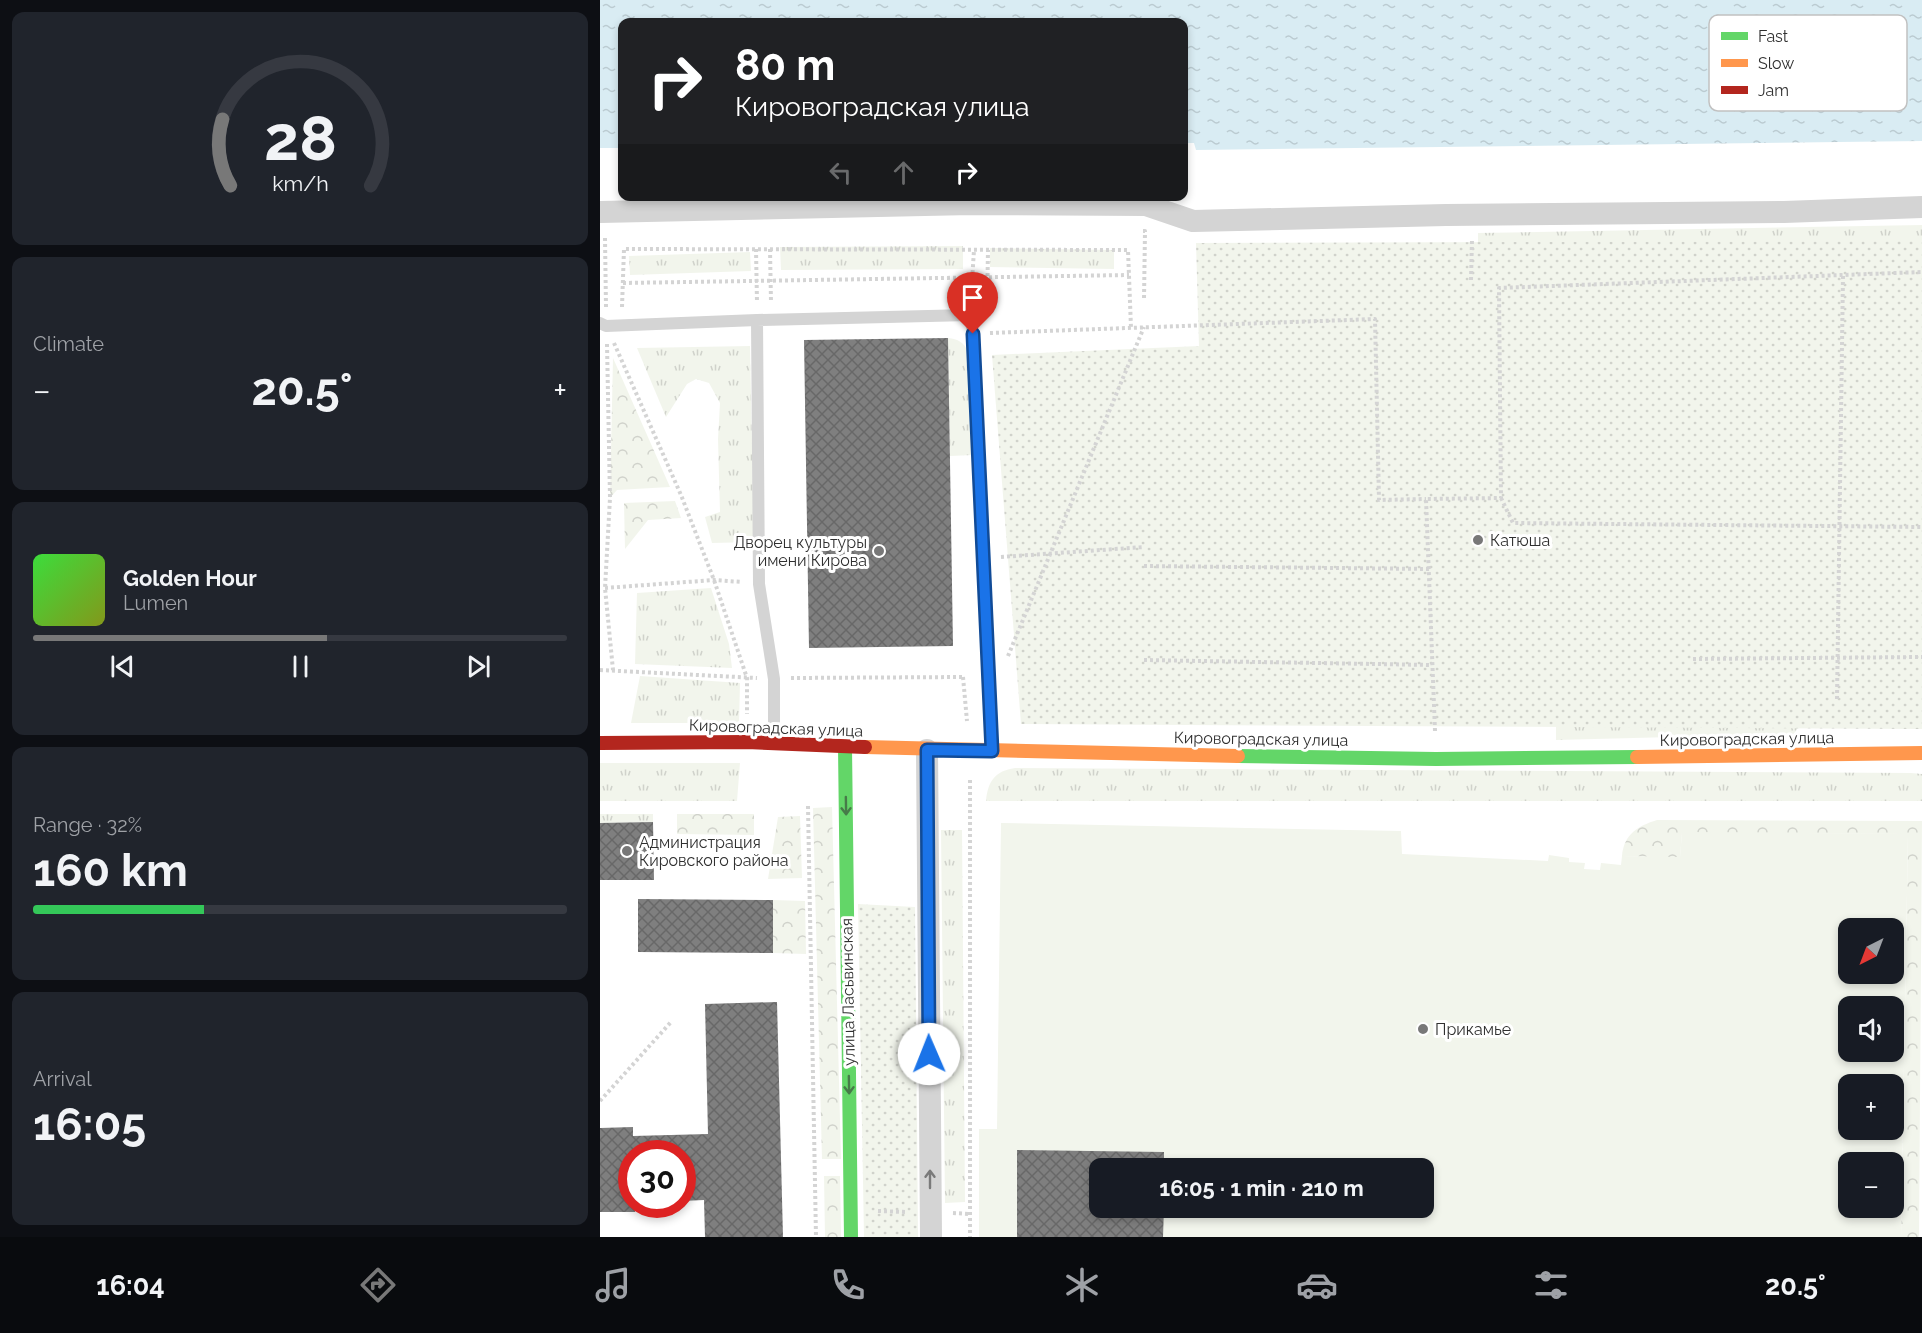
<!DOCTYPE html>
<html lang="en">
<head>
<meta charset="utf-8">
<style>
  :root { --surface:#171b24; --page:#20242c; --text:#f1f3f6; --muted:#9ea1a6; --line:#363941; --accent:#787878 }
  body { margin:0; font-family:Raleway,sans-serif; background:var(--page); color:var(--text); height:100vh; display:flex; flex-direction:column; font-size:22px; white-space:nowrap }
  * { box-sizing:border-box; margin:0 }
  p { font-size:20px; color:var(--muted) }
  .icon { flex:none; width:33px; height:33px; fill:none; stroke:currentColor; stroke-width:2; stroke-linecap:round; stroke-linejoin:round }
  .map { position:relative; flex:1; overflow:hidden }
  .side { display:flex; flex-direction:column; gap:12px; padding:12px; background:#0d0f14; width:600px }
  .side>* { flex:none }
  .hud { position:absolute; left:18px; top:18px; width:570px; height:183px; border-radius:12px; box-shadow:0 3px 9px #0003; background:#202124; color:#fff; overflow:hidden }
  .needle { width:39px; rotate:222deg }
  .tools { position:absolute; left:1238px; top:918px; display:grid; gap:12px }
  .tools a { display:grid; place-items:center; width:66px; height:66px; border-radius:12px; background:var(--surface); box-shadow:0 3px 9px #0003; font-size:30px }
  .speed { position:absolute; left:18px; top:1140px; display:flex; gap:12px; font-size:30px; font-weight:700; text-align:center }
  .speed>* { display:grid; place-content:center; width:78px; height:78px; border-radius:50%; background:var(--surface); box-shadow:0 3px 9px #0003; line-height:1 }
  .speed .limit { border:9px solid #d22; background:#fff; color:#111 }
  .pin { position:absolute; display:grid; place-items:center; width:51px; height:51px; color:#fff; margin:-62px -26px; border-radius:50% 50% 50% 0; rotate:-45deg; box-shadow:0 0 6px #0007 }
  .pin .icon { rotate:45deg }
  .me { position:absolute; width:66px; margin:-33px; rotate:359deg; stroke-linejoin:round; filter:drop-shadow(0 0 4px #0008) }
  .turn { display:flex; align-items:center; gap:21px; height:126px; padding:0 18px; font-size:27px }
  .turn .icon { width:78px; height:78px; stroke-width:2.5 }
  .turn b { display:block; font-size:42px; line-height:51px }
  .lanes { display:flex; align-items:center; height:57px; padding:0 18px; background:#0003; justify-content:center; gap:30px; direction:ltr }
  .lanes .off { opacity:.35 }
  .big { font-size:45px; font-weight:700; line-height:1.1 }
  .side .widget { flex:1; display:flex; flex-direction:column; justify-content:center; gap:9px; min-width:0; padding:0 21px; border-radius:12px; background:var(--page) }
  .side .dial { align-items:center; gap:0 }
  .dial svg { height:156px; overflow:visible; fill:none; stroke:var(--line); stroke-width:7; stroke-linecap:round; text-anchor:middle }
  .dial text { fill:var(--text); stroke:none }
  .song { display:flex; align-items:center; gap:18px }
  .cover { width:72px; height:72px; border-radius:9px; background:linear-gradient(135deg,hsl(120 70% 55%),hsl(70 70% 35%)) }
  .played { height:6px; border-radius:3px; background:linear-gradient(90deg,var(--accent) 55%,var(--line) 55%) }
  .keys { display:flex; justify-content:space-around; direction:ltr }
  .heat { display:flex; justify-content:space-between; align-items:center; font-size:33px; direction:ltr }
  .charge { height:9px; border-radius:4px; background:linear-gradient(90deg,#34c759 32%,var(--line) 0) }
  .trip { position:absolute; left:489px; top:1158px; width:345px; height:60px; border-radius:12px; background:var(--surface); box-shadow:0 3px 9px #0003; font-weight:700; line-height:60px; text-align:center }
  .dock { display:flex; height:96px; justify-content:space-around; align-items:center; background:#090b0e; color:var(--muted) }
  .dock .icon { width:42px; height:42px }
  .dock .active { color:var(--accent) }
  .dock b { font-size:27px; color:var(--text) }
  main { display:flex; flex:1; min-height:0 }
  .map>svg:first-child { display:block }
  .grass { fill:url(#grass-tufts) }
  .forest { fill:url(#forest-crowns) }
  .park { fill:url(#park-dots) }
  .pitch { fill:#f2f5ec; fill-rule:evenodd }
  .water { fill:url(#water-ripples) }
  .building { fill:url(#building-cross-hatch) }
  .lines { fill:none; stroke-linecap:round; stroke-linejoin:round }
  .path { stroke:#d4d4d4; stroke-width:4; stroke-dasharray:3 3; stroke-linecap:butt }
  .lane { stroke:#d4d4d4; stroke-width:12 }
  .street { stroke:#d4d4d4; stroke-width:22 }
  .fast { stroke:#63d668; stroke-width:14 }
  .slow { stroke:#ff974d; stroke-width:14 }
  .jam { stroke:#b3261e; stroke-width:14 }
  .oneway { stroke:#477b49 }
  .oneway2 { stroke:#7a7a7a }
  .route-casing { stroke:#114b97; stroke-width:15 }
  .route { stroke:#1a73e8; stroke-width:10 }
  .poi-dot { fill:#787878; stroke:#fff; stroke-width:2 }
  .labels { text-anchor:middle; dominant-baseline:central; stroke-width:6; stroke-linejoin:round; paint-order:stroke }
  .poi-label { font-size:16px; fill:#303030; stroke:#fff; text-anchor:start }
  .street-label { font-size:16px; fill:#303030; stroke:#fff }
  .key { fill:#fff; stroke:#c1c1c1; stroke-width:1.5 }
  .key-label { font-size:16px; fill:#303030 }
</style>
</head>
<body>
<main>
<section class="side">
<div class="widget dial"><svg viewBox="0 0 100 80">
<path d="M14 69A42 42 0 1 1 86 69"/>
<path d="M14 69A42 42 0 0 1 10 35" stroke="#787878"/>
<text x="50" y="56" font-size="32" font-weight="700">28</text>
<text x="50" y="72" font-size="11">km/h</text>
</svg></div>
<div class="widget"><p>Climate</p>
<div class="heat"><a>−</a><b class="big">20.5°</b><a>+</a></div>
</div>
<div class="widget">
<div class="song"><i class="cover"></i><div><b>Golden Hour</b><p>Lumen</p></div></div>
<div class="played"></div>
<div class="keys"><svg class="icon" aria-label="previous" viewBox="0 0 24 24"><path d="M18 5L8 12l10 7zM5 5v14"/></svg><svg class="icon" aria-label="pause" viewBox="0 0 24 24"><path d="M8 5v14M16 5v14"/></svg><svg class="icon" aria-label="next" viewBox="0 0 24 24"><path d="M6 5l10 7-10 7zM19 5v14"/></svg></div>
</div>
<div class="widget"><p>Range · 32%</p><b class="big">160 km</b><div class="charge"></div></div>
<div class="widget"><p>Arrival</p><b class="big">16:05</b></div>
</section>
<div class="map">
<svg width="1322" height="1237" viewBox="0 0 1322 1237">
  <defs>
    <pattern id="grass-tufts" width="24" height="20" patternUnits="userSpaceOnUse" patternTransform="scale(1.5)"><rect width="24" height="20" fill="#f2f5ec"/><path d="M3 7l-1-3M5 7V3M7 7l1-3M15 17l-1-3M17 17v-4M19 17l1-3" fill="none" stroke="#d0d2cb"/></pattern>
    <pattern id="forest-crowns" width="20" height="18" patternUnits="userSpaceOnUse" patternTransform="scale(1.5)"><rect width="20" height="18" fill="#f2f5ec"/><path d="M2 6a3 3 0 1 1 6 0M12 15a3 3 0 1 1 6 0" fill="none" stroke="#d0d2cb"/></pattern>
    <pattern id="park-dots" width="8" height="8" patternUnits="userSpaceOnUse" patternTransform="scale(1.5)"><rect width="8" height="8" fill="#f2f5ec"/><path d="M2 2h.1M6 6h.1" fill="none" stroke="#d0d2cb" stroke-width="1.8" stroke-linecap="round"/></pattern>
    <pattern id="water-ripples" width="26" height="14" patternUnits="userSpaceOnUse" patternTransform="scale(1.5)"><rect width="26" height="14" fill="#d9ecf3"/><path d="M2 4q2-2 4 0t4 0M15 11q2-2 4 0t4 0" fill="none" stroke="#bbcbd1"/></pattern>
    <pattern id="building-cross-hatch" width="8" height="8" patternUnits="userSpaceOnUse" patternTransform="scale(1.5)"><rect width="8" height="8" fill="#7f7f7f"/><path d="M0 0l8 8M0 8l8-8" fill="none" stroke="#686868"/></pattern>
  </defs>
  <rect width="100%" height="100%" fill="#fff"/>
  <path class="grass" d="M1322 225V266L878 280V233Z
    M363 246V269L181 270 180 247Z
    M390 248 514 250V269L390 267Z
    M150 252 151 271 30 275 29 256Z
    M348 338C358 339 364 342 368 352L373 455 350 456Z
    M150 346 154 542 112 543 105 517 120 512 118 439 120 403 109 383 96 379 87 384 66 417 37 348Z
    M111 588 129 644 132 668 35 664 37 593Z
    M40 676 140 683 139 723H31Z
    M1322 704V729L1316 720 1201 723 1194 734 956 740V714Z
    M0 763H140L137 801H0Z
    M415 768 1311 773 1322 774V801H386C388 781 395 771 415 768Z
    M0 814H53V822L0 823Z
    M341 830H362L365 1202 345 1203Z"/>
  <path class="forest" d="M13 358 70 487 17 490 10 498Z
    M75 501 81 518 48 520 25 549 24 503Z
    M232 807 241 1159H222L213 808Z
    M77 814H154V835L77 834Z
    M200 816 202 878 168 879 178 817Z
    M1057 820 1322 821 1319 1237H1301L1308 834 1082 833 1080 858 1022 856C1024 834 1038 826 1057 820Z
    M173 900 205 901 206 954 173 953Z
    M224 1176H240L241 1237H225Z"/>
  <path class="park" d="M1322 241V729L421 724 392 355 599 346 596 243Z
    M258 904 315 907 318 1237H264Z"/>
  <path class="pitch" d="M401 823 801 831 802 854 948 861 949 855 969 858V862L985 863 984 869 1000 870 1001 863 1021 865 1022 856 1080 857 1082 832 1308 834 1301 1237H379V1129H397ZM1248 928H1293V974H1248ZM1248 1006H1293V1052H1248ZM1248 1084H1293V1130H1248ZM1248 1162H1293V1208H1248ZM500 1168H824V1208H500Z"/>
  <path class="water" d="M0 0H1322V141L596 150 594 143H584V22H22V148H0Z"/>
  <path class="building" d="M348 338 353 646 209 648 204 340Z
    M53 822 54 880H0V823Z
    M38 899 173 900V953L38 952Z
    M177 1002 183 1237H105L104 1200 82 1201V1154H32V1204H34L35 1212H0V1128L33 1127V1136L108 1134 105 1004Z
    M417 1150 564 1152V1168H500V1208H564L563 1237H417Z"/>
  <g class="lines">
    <path class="path" d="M543 231H545L544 299
      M156 249 157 302
      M170 249 171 302
      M871 280 872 239
      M23 283 529 275
      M371 297 374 250
      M387 306 388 250
      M6 307 5 238H7
      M22 307 24 249 528 250 531 328
      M390 333 775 319 779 500 826 499
      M14 343 81 495 114 580 147 678V714
      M7 344 10 498 5 588 13 670
      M901 498 913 523 1322 527
      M401 557 544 547
      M544 566 829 569
      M5 588 114 580 142 582
      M408 656 544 327
      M1093 659 1322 657
      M544 660 832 665
      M0 670 157 678
      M363 677 367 721
      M191 678 364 677
      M1237 699 1243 275
      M835 731 826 499 901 498 899 288 1322 272
      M370 780V1237
      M208 806 216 1237
      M0 1101 71 1022
      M278 1211 306 1212
      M353 1213 370 1214"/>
    <path class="lane" d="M0 323 6 326 157 320
      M174 743V679L159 584 157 320 370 315 373 334 392 750"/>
    <path class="street" d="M0 212 371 204 546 205 593 221 846 215 1184 212 1322 207
      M327 750 331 1237"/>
    <path class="fast" d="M245 747 251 1237
      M638 756 836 759 1037 757"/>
    <path class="slow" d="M265 747 638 756
      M1037 757 1322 753"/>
    <path class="jam" d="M0 743 147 742 265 747"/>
  </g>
  <defs><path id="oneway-shaft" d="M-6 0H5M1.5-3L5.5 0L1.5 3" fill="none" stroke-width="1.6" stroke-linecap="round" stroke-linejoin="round" transform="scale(1.5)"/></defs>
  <g class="oneway">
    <use href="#oneway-shaft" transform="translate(246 806) rotate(89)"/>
    <use href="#oneway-shaft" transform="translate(249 1085) rotate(89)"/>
  </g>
  <use class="oneway2" href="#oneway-shaft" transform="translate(330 1179) rotate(-90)"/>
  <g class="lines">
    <g class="route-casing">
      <path id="route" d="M329 1054 327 750 392 751 373 334"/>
    </g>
    <use href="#route" class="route"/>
  </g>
  <g class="poi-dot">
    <circle cx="878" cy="540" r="6"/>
    <circle cx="279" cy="551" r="6"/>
    <circle cx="27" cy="851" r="6"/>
    <circle cx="823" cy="1029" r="6"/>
  </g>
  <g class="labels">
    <g class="poi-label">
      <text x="890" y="540">Катюша</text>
      <text x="267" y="542" text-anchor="end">Дворец культуры<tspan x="267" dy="18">имени Кирова</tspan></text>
      <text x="39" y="842">Администрация<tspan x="39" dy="18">Кировского района</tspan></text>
      <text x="835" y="1029">Прикамье</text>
    </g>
    <g class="street-label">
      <text transform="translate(176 728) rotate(2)">Кировоградская улица</text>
      <text transform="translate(661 739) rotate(1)">Кировоградская улица</text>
      <text transform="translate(1147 739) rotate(-1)">Кировоградская улица</text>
      <text transform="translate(248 992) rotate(-91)">улица Ласьвинская</text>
    </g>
  </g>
  <rect x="1109" y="15" width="198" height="96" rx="9" class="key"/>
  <rect x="1121" y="32" width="27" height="8" fill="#63d668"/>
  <rect x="1121" y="59" width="27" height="8" fill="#ff974d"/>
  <rect x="1121" y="86" width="27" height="8" fill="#b3261e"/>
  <g class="key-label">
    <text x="1158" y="42">Fast</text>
    <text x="1158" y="69">Slow</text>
    <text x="1158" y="96">Jam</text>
  </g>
</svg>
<div class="tools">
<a><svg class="needle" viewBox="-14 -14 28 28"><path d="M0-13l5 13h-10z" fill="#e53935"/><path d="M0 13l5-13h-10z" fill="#9ea1a6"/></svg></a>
<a><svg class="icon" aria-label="sound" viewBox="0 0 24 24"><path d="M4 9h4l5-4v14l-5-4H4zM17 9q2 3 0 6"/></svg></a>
<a>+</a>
<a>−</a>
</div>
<div class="speed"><div class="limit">30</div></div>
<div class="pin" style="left:373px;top:334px;background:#d93025"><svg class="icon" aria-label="arrive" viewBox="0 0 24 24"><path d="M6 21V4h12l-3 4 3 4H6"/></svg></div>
<svg class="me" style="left:329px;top:1054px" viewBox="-20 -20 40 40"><circle r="19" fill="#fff"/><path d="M0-13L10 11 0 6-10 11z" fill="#1a73e8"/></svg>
<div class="trip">16:05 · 1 min · 210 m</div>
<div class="hud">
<div class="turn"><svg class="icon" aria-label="right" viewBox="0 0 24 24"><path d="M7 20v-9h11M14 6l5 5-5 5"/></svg><div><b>80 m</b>Кировоградская улица</div></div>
<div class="lanes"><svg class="icon off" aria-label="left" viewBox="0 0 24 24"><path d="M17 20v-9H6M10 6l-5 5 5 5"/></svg><svg class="icon off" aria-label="ahead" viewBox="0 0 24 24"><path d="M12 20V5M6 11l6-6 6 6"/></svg><svg class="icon" aria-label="right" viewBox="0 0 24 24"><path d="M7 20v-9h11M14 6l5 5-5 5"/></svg></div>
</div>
</div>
</main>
<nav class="dock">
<b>16:04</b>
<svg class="icon active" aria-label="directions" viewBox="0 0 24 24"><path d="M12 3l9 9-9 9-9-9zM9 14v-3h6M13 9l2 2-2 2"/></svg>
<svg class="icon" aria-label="music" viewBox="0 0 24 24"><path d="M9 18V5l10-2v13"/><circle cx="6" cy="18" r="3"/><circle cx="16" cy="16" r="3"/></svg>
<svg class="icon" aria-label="phone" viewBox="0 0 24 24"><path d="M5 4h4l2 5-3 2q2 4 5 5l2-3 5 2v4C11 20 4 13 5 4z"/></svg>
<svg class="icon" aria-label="climate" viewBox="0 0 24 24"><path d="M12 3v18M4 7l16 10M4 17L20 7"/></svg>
<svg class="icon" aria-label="car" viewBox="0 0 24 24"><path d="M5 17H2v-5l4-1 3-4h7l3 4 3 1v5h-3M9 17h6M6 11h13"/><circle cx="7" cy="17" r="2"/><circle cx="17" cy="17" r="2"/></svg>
<svg class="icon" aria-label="filters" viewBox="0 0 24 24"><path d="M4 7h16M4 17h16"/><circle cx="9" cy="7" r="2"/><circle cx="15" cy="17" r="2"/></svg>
<b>20.5°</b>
</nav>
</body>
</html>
